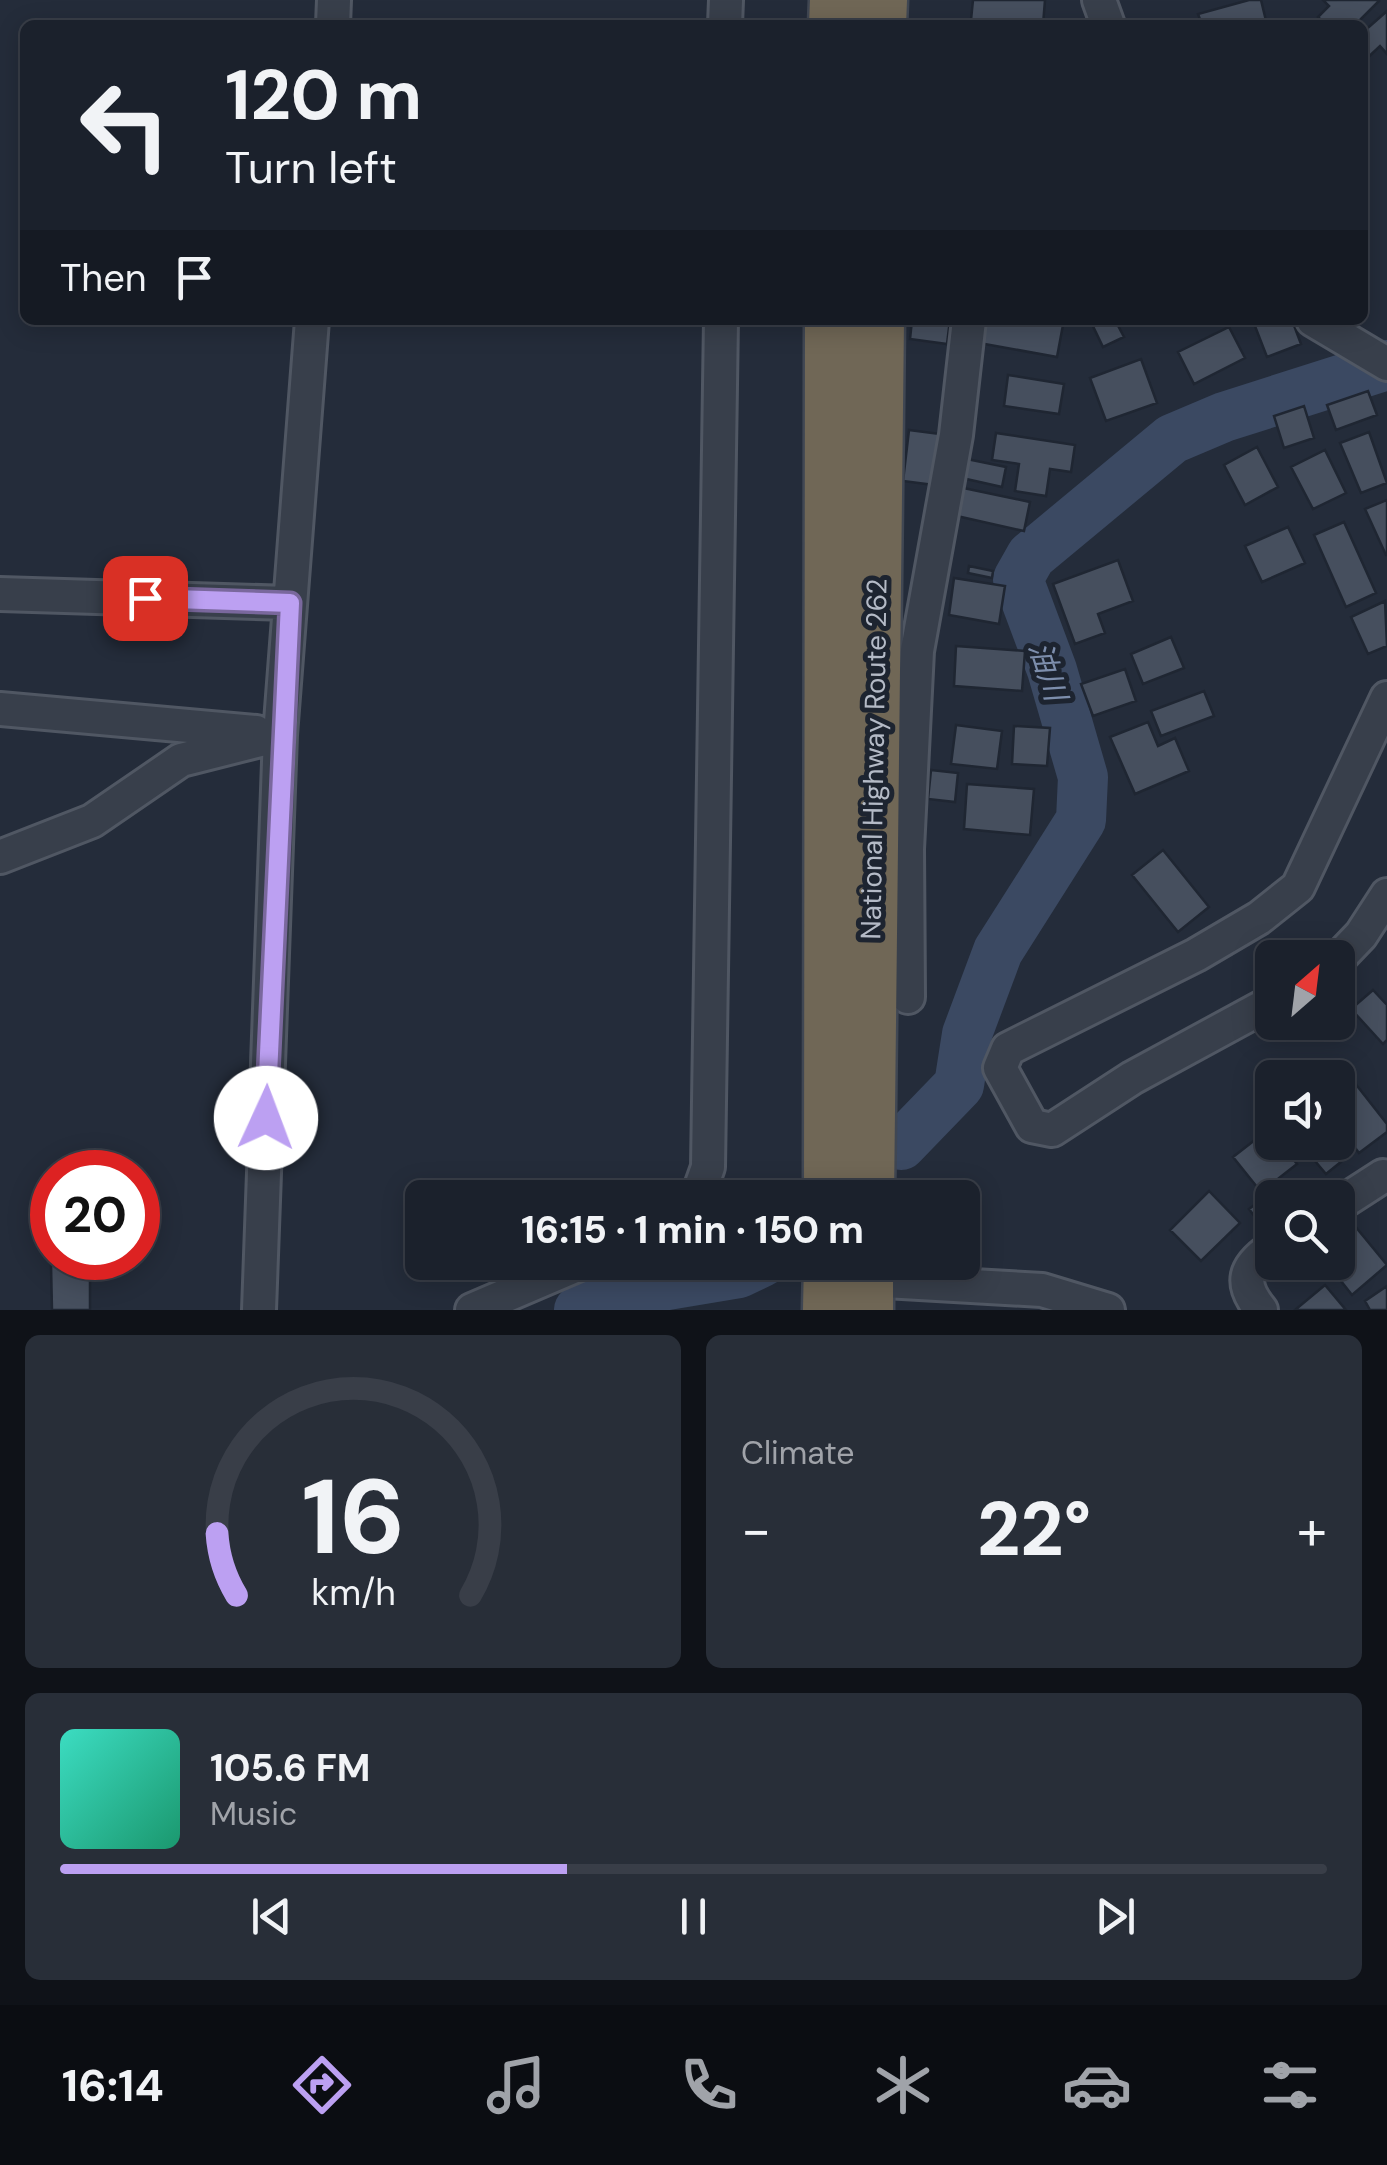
<!DOCTYPE html>
<html lang="en">
<head>
<meta charset="utf-8">
<style>
  :root { --surface:#1b212c; --page:#282e38; --text:#f1f3f6; --muted:#a0a3a9; --line:#393e48; --accent:#bca0f2 }
  body { margin:0; font-family:"DM Sans","Noto Sans JP",sans-serif; background:var(--page); color:var(--text); height:100vh; display:flex; flex-direction:column; font-size:38px; white-space:nowrap }
  * { box-sizing:border-box; margin:0 }
  p { font-size:32px; color:var(--muted) }
  .icon { flex:none; width:55px; height:55px; fill:none; stroke:currentColor; stroke-width:2; stroke-linecap:round; stroke-linejoin:round }
  .map { position:relative; height:1310px; overflow:hidden }
  .sheet { display:flex; flex-direction:column; gap:25px; padding:25px; background:#0f1218; flex:1 }
  .sheet>* { flex:none }
  .top-card { position:absolute; left:20px; top:20px; width:1348px; height:305px; border-radius:15px; box-shadow:0 5px 25px #0003,0 0 0 2px var(--line); background:#1b212c; color:var(--text); overflow:hidden }
  .needle { width:65px; rotate:28deg }
  .tools { position:absolute; left:1255px; top:940px; display:grid; gap:20px }
  .tools a { display:grid; place-items:center; width:100px; height:100px; border-radius:15px; background:var(--surface); box-shadow:0 5px 25px #0003,0 0 0 2px var(--line); font-size:50px }
  .speed { position:absolute; left:30px; top:1150px; display:flex; gap:20px; font-size:50px; font-weight:700; text-align:center }
  .speed>* { display:grid; place-content:center; width:130px; height:130px; border-radius:50%; background:var(--surface); box-shadow:0 5px 25px #0003,0 0 0 2px var(--line); line-height:1 }
  .speed .limit { border:15px solid #d22; background:#fff; color:#111 }
  .pin { position:absolute; display:grid; place-items:center; width:85px; height:85px; color:#fff; margin:-42px; border-radius:20px; box-shadow:0 5px 15px #0006 }
  .me { position:absolute; width:110px; margin:-55px; rotate:2deg; stroke-linejoin:round; filter:drop-shadow(0 0 8px #0008) }
  .turn { display:flex; align-items:center; gap:35px; height:210px; padding:0 40px; font-size:45px }
  .turn .icon { width:130px; height:130px; stroke-width:2.5 }
  .turn b { display:block; font-size:70px; line-height:85px }
  .then { display:flex; align-items:center; height:95px; padding:0 40px; background:#0003; gap:20px; font-size:38px }
  .big { font-size:75px; font-weight:800; line-height:1.1 }
  .sheet .card { flex:1; display:flex; flex-direction:column; justify-content:center; gap:15px; min-width:0; padding:0 35px; border-radius:15px; background:var(--page) }
  .sheet .dial { align-items:center; gap:0 }
  .dial svg { height:260px; overflow:visible; fill:none; stroke:var(--line); stroke-width:7; stroke-linecap:round; text-anchor:middle }
  .dial text { fill:var(--text); stroke:none }
  .song { display:flex; align-items:center; gap:30px }
  .cover { width:120px; height:120px; border-radius:15px; background:linear-gradient(135deg,hsl(170 70% 55%),hsl(160 70% 35%)) }
  .played { height:10px; border-radius:5px; background:linear-gradient(90deg,var(--accent) 40%,var(--line) 40%) }
  .keys { display:flex; justify-content:space-around; direction:ltr }
  .heat { display:flex; justify-content:space-between; align-items:center; font-size:55px; direction:ltr }
  .sheet .tiles { flex:1; display:grid; gap:25px; grid-template-columns:1fr 1fr }
  .card:last-child { grid-column:span 2 }
  .trip { position:absolute; left:405px; top:1180px; width:575px; height:100px; border-radius:15px; background:var(--surface); box-shadow:0 5px 25px #0003,0 0 0 2px var(--line); font-weight:800; line-height:100px; text-align:center }
  .tab-bar { display:flex; height:160px; justify-content:space-around; align-items:center; background:#0b0d12; color:var(--muted) }
  .tab-bar .icon { width:70px; height:70px }
  .tab-bar .current { color:var(--accent) }
  .tab-bar b { font-size:45px; color:var(--text) }
  .map>svg:first-child { display:block }
  .lines { fill:none; stroke-linecap:round; stroke-linejoin:round }
  .river { stroke:#3b4962; stroke-width:50 }
  .building { fill:#464f5e; stroke:#1f2632; stroke-width:2.5 }
  .minor-casing { stroke:#505763; stroke-width:38 }
  .highway-casing { stroke:#404753; stroke-width:55 }
  .minor { stroke:#383f4b; stroke-width:32 }
  .highway { stroke:#706756; stroke-width:50 }
  .route-casing { stroke:#7a689d; stroke-width:25 }
  .route { stroke:#bca0f2; stroke-width:18 }
  .labels { text-anchor:middle; dominant-baseline:central; stroke-width:10; stroke-linejoin:round; paint-order:stroke }
  .street-label { font-size:28px; fill:#b4bac6; stroke:#1d2430 }
  .water-label { font-size:30px; font-style:italic; fill:#7d8eac; stroke:#1d2430 }
</style>
</head>
<body>
<div class="map">
<svg width="1387" height="1310" viewBox="0 0 1387 1310">
  <rect width="100%" height="100%" fill="#242c3a"/>
  <g class="lines">
    <path class="river" d="M901 1145 959 1085 967 1034 998 951 1081 820 1083 777 1052 670 1018 579 1031 556 1172 439 1224 417 1387 365
      M579 1310 632 1291 739 1273 762 1262"/>
  </g>
  <path class="building" d="M973 0H1045L1043 25 971 20Z
    M1249 0H1261L1267 25H1202L1198 14Z
    M1323 0H1378L1379 1 1355 25H1326L1318 17 1329 6Z
    M1387 11V54L1380 46 1362 63V33Z
    M912 320H950L947 344 910 339Z
    M983 320 1063 325 1057 357 979 343Z
    M1090 320H1115L1124 337 1103 347Z
    M1292 320 1301 344 1267 357 1253 321Z
    M1229 327 1245 358 1194 384 1178 352Z
    M1141 359 1157 403 1106 421 1090 378Z
    M1008 375 1064 384 1059 414 1004 406Z
    M1368 391 1377 415 1336 430 1327 405Z
    M1304 406 1314 438 1284 448 1274 416Z
    M909 430 940 434 934 485 903 481Z
    M1369 432 1387 483 1361 493 1340 443Z
    M996 433 1075 445 1071 472 1050 469 1046 496 1015 491 1019 464 992 460Z
    M1257 447 1278 487 1245 505 1224 465Z
    M1325 450 1346 493 1313 509 1291 467Z
    M957 457 1006 467 1002 487 953 476Z
    M954 486 1030 502 1024 531 948 514Z
    M1387 500V555H1386L1365 509Z
    M1344 522 1376 593 1346 607 1314 535Z
    M1288 527 1305 563 1262 582 1245 546Z
    M1118 560 1133 601 1098 614 1105 633 1075 644 1053 584Z
    M969 566 993 571 992 578 968 573Z
    M954 578 1005 586 999 624 949 615Z
    M1385 601 1387 646 1368 654 1351 617Z
    M1171 637 1184 668 1143 684 1131 654Z
    M956 646 1025 651 1022 691 954 686Z
    M1125 669 1136 701 1093 716 1081 684Z
    M1204 691 1214 716 1161 736 1151 711Z
    M1148 722 1158 746 1175 738 1189 771 1135 794 1110 737Z
    M956 725 1002 731 997 769 951 764Z
    M1014 726 1050 728 1047 766 1012 764Z
    M931 770 958 773 955 802 928 799Z
    M967 784 1034 789 1030 835 964 829Z
    M1163 850 1209 907 1178 932 1132 875Z
    M1373 990 1387 1005V1040L1383 1044 1351 1009Z
    M1347 1073 1387 1124V1132L1359 1153 1338 1125V1080Z
    M1269 1129 1272 1142H1280L1297 1164 1261 1192 1233 1157Z
    M1299 1142H1334L1347 1157 1326 1174Z
    M1209 1191 1240 1223 1201 1261 1170 1230Z
    M1269 1194 1272 1199 1270 1237 1249 1209Z
    M1350 1220 1387 1265 1352 1295 1326 1262H1338V1230Z
    M51 1265H90V1310H52Z
    M1325 1285 1346 1310H1295Z
    M1387 1286V1310H1370L1365 1301Z"/>
  <g class="lines">
    <g class="minor-casing">
      <path id="minor" d="M1099 0 1108 25
        M333 25 334 0
        M725 25 726 0
        M1313 320 1387 364
        M0 594 290 603
        M0 709 256 732
        M0 857 92 821 181 760 280 735
        M1338 959 1361 935 1387 895
        M908 997 907 849 917 651 956 435 969 320
        M1272 1002 1132 1078 1052 1130 1032 1126 1000 1068 1008 1049 1196 955 1259 918 1298 887 1387 698
        M697 1198 708 1167 721 320
        M1338 1205 1383 1176
        M851 1288 868 1280 1042 1290 1108 1310
        M259 1310 280 735 312 320
        M472 1310 584 1262
        M1261 1310C1239 1283 1244 1267 1272 1248"/>
    </g>
    <g class="highway-casing">
      <path id="highway" d="M834 25 835 0
        M881 25 882 0
        M829 1198 830 320
        M869 1198 879 320
        M828 1310 829 1262
        M868 1310V1262"/>
    </g>
    <use href="#minor" class="minor"/>
    <use href="#highway" class="highway"/>
  </g>
  <g class="lines">
    <g class="route-casing">
      <path id="route" d="M145 598 290 603 266 1118"/>
    </g>
    <use href="#route" class="route"/>
  </g>
  <g class="labels">
    <g class="street-label">
      <text transform="translate(874 759) rotate(-89)">National Highway Route 262</text>
    </g>
    <g class="water-label">
      <text transform="translate(1048 671) rotate(72)">油川</text>
    </g>
  </g>
</svg>
<div class="tools">
<a><svg class="needle" viewBox="-14 -14 28 28"><path d="M0-13l5 13h-10z" fill="#e53935"/><path d="M0 13l5-13h-10z" fill="#a0a3a9"/></svg></a>
<a><svg class="icon" aria-label="sound" viewBox="0 0 24 24"><path d="M4 9h4l5-4v14l-5-4H4zM17 9q2 3 0 6"/></svg></a>
<a><svg class="icon" aria-label="search" viewBox="0 0 24 24"><circle cx="10" cy="10" r="6"/><path d="M15 15l6 6"/></svg></a>
</div>
<div class="speed"><div class="limit">20</div></div>
<div class="pin" style="left:145px;top:598px;background:#d93025"><svg class="icon" aria-label="arrive" viewBox="0 0 24 24"><path d="M6 21V4h12l-3 4 3 4H6"/></svg></div>
<svg class="me" style="left:266px;top:1118px" viewBox="-20 -20 40 40"><circle r="19" fill="#fff"/><path d="M0-13L10 11 0 6-10 11z" fill="#bca0f2"/></svg>
<div class="trip">16:15 · 1 min · 150 m</div>
<div class="top-card">
<div class="turn"><svg class="icon" aria-label="left" viewBox="0 0 24 24"><path d="M17 20v-9H6M10 6l-5 5 5 5"/></svg><div><b>120 m</b>Turn left</div></div>
<div class="then">Then<svg class="icon" aria-label="arrive" viewBox="0 0 24 24"><path d="M6 21V4h12l-3 4 3 4H6"/></svg></div>
</div>
</div>
<section class="sheet">
<div class="tiles">
<div class="card dial"><svg viewBox="0 0 100 80">
<path d="M14 69A42 42 0 1 1 86 69"/>
<path d="M14 69A42 42 0 0 1 8 50" stroke="#bca0f2"/>
<text x="50" y="56" font-size="32" font-weight="700">16</text>
<text x="50" y="72" font-size="11">km/h</text>
</svg></div>
<div class="card"><p>Climate</p>
<div class="heat"><a>−</a><b class="big">22°</b><a>+</a></div>
</div>
<div class="card">
<div class="song"><i class="cover"></i><div><b>105.6 FM</b><p>Music</p></div></div>
<div class="played"></div>
<div class="keys"><svg class="icon" aria-label="previous" viewBox="0 0 24 24"><path d="M18 5L8 12l10 7zM5 5v14"/></svg><svg class="icon" aria-label="pause" viewBox="0 0 24 24"><path d="M8 5v14M16 5v14"/></svg><svg class="icon" aria-label="next" viewBox="0 0 24 24"><path d="M6 5l10 7-10 7zM19 5v14"/></svg></div>
</div>
</div>
</section>
<nav class="tab-bar">
<b>16:14</b>
<svg class="icon current" aria-label="directions" viewBox="0 0 24 24"><path d="M12 3l9 9-9 9-9-9zM9 14v-3h6M13 9l2 2-2 2"/></svg>
<svg class="icon" aria-label="music" viewBox="0 0 24 24"><path d="M9 18V5l10-2v13"/><circle cx="6" cy="18" r="3"/><circle cx="16" cy="16" r="3"/></svg>
<svg class="icon" aria-label="phone" viewBox="0 0 24 24"><path d="M5 4h4l2 5-3 2q2 4 5 5l2-3 5 2v4C11 20 4 13 5 4z"/></svg>
<svg class="icon" aria-label="climate" viewBox="0 0 24 24"><path d="M12 3v18M4 7l16 10M4 17L20 7"/></svg>
<svg class="icon" aria-label="car" viewBox="0 0 24 24"><path d="M5 17H2v-5l4-1 3-4h7l3 4 3 1v5h-3M9 17h6M6 11h13"/><circle cx="7" cy="17" r="2"/><circle cx="17" cy="17" r="2"/></svg>
<svg class="icon" aria-label="filters" viewBox="0 0 24 24"><path d="M4 7h16M4 17h16"/><circle cx="9" cy="7" r="2"/><circle cx="15" cy="17" r="2"/></svg>
</nav>
</body>
</html>
